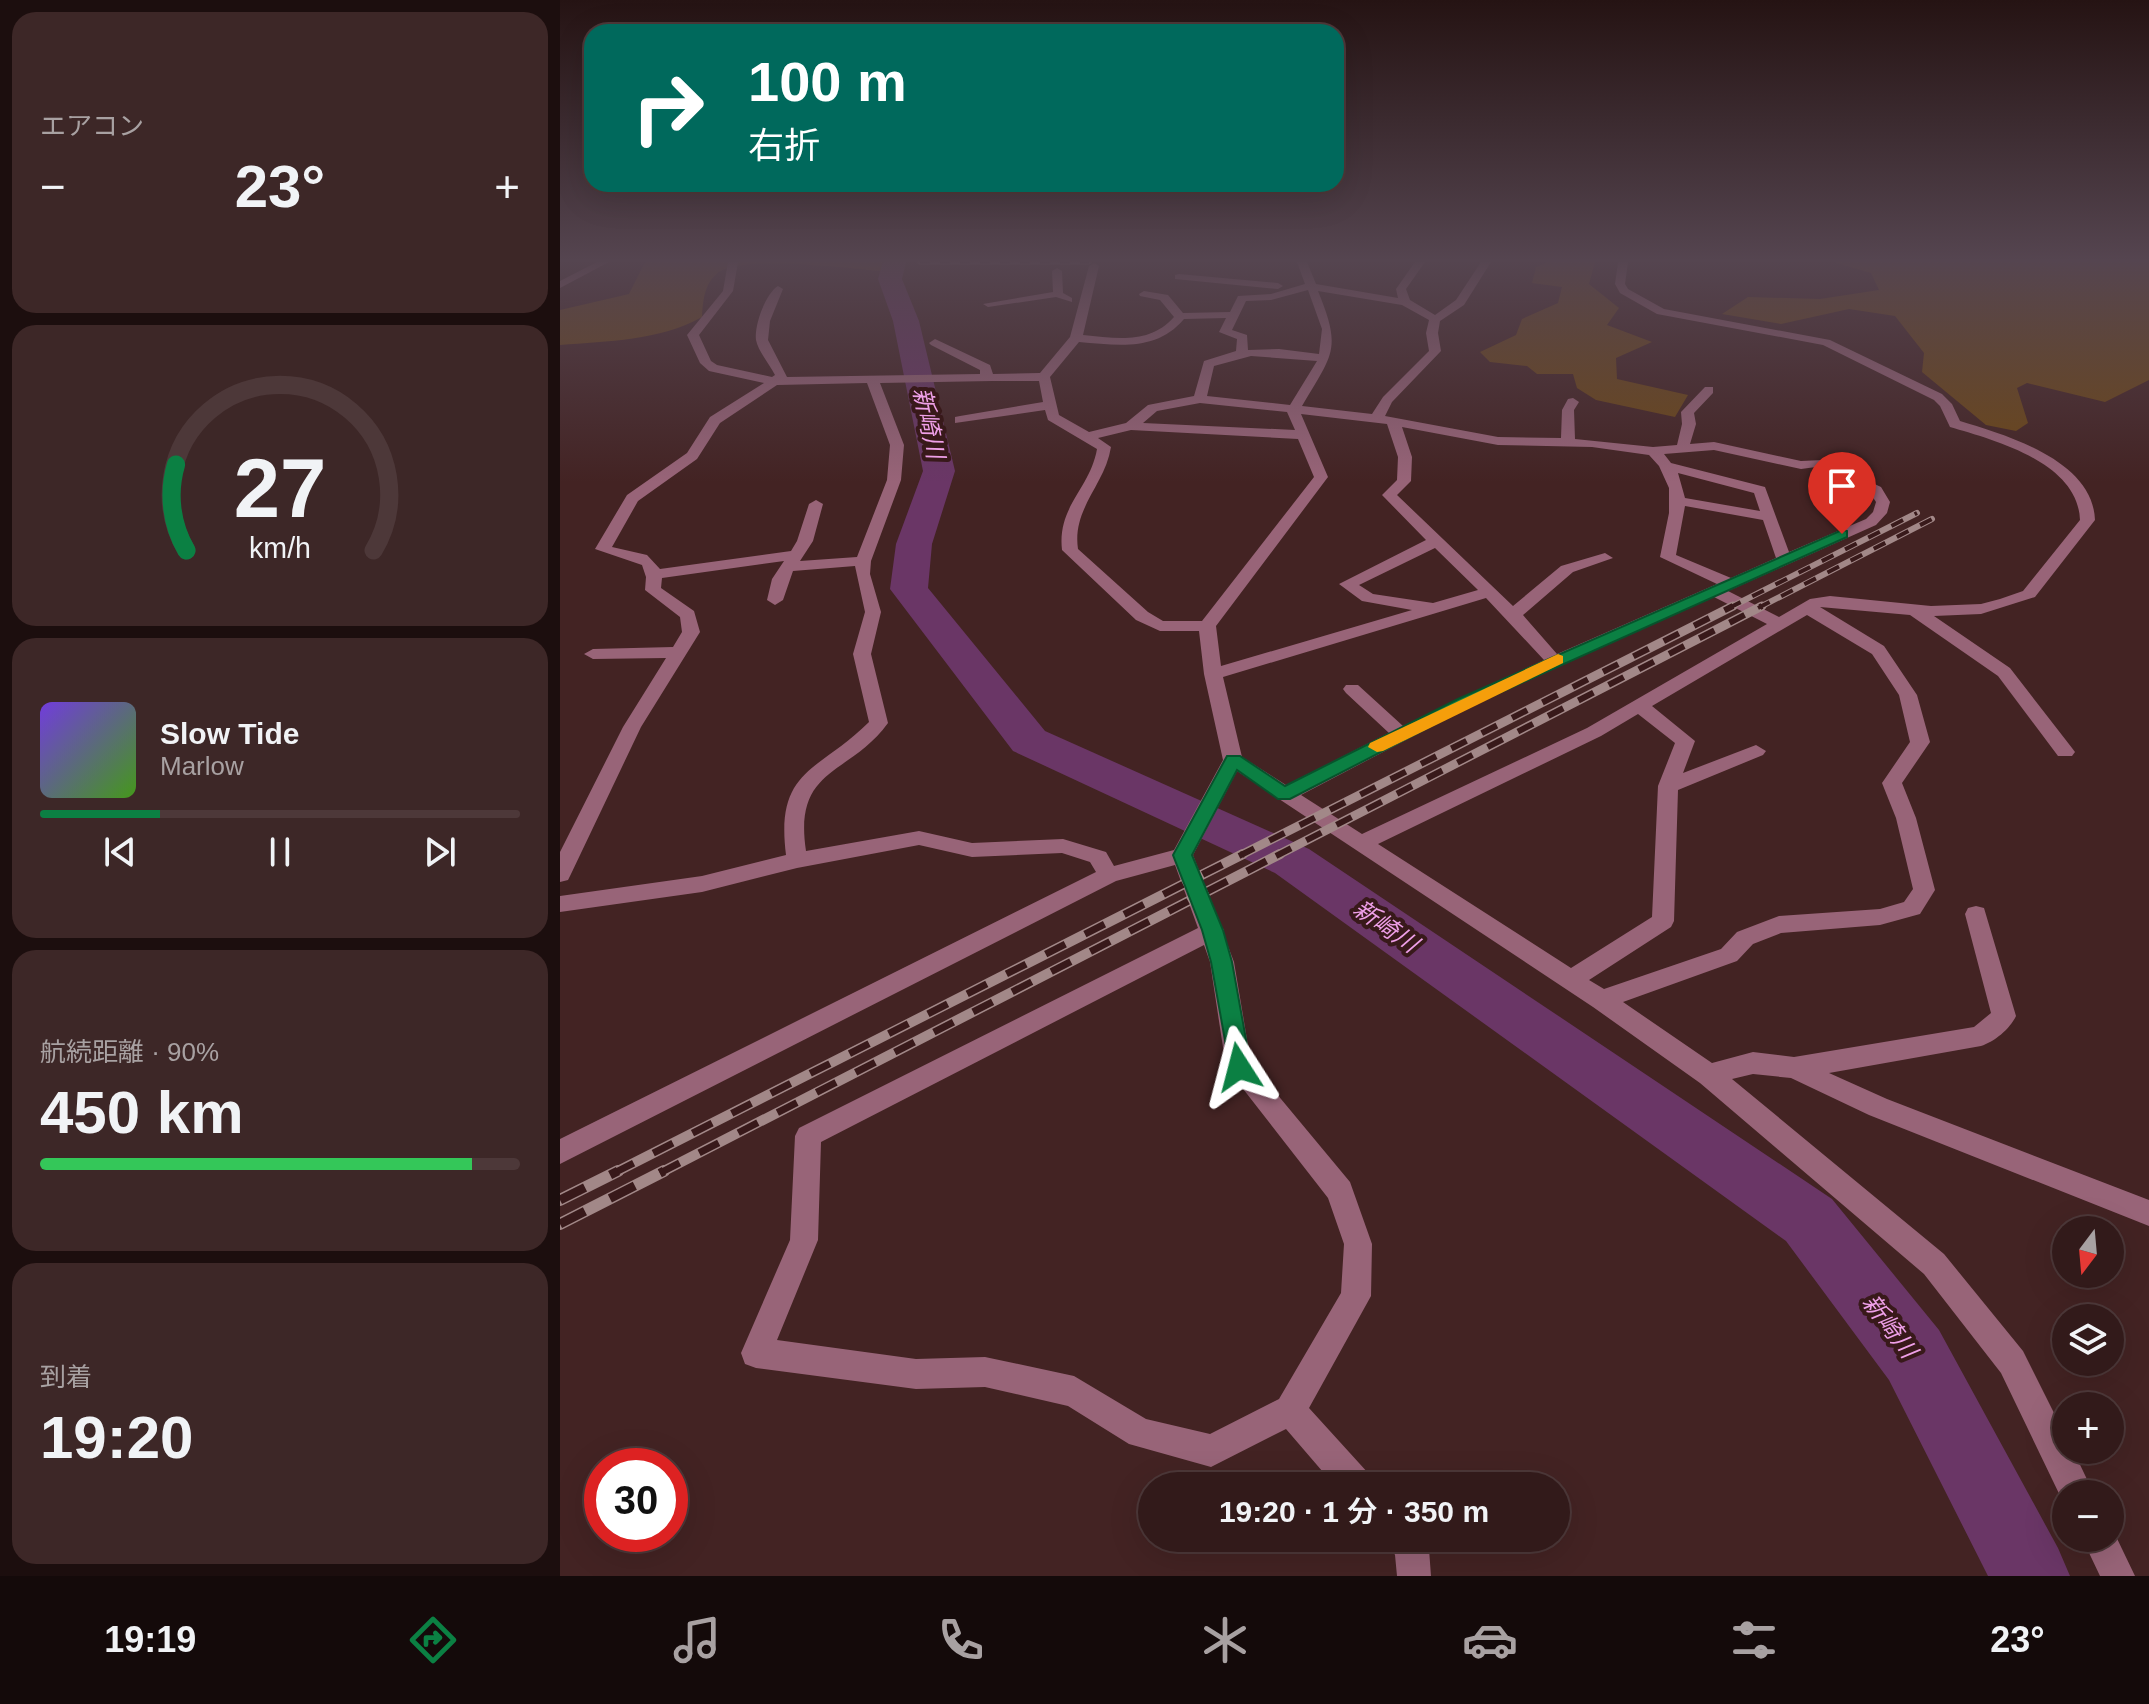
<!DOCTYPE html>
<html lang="ja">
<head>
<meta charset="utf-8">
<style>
  :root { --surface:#321a1a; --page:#3d2727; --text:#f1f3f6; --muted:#a8a1a2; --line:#4d3839; --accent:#0b8043 }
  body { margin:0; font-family:Helvetica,"Noto Sans JP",sans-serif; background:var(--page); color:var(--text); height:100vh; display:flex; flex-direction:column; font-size:30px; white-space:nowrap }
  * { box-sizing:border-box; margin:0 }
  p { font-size:26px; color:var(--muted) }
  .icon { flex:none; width:44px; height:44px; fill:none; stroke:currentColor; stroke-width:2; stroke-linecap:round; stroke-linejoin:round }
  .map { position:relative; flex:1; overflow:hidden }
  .details { display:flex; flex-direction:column; gap:12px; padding:12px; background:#1c0e0e; width:560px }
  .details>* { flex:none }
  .banner { position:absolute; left:24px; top:24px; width:760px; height:168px; border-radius:24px; box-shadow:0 8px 32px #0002,0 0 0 2px var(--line); background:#00695c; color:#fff; overflow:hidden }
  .needle { width:52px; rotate:196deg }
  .fabs { position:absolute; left:1492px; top:1216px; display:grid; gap:16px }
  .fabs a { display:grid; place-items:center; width:72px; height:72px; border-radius:50%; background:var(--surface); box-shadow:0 8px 32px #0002,0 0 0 2px var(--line); font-size:40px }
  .speed { position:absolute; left:24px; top:1448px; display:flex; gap:16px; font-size:40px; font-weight:700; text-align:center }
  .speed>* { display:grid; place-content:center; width:104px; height:104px; border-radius:50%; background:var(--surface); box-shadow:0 8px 32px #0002,0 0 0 2px var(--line); line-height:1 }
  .speed .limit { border:12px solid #d22; background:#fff; color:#111 }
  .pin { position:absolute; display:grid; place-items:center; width:68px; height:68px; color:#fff; margin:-82px -34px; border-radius:50% 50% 50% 0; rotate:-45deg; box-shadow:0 0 8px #0007 }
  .pin .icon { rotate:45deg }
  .me { position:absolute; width:88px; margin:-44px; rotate:351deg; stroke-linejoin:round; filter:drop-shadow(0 0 6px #0008) }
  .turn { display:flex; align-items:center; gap:28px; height:168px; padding:0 32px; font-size:36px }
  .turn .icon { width:104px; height:104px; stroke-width:2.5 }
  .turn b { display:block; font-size:56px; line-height:68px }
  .big { font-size:60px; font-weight:600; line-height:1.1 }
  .details .card { flex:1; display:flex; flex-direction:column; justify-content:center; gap:12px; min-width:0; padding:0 28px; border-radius:24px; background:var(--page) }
  .details .dial { align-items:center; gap:0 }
  .dial svg { height:208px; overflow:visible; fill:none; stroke:var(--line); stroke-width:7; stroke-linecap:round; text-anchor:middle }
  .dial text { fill:var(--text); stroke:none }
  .song { display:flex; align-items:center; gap:24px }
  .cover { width:96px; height:96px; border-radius:12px; background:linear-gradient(135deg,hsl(260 70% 55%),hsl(100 70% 35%)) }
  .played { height:8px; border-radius:4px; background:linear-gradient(90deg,var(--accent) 25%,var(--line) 25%) }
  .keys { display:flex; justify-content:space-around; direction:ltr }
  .heat { display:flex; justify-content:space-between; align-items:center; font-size:44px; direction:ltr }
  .charge { height:12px; border-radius:6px; background:linear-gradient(90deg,#34c759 90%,var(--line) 0) }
  .trip { position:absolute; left:578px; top:1472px; width:432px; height:80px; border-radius:40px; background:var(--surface); box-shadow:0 8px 32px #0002,0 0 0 2px var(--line); font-weight:600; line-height:80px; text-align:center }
  .tab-bar { display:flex; height:128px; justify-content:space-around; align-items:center; background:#140a0a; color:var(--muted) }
  .tab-bar .icon { width:56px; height:56px }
  .tab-bar .active { color:var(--accent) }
  .tab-bar b { font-size:36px; color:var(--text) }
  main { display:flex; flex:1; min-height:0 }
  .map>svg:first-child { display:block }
  .green { fill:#6c4616 }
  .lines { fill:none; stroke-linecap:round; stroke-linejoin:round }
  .river { fill:#6a3666; fill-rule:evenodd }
  .minor { fill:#986478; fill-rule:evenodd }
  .rail-far4-casing { stroke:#a28888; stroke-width:5 }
  .rail-far3-casing { stroke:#a28888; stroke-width:6 }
  .rail-far2-casing { stroke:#a28888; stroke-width:9 }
  .rail-far1-casing { stroke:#a28888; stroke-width:10 }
  .rail-casing { stroke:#a28888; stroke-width:12 }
  .rail-far4 { stroke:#38191a; stroke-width:3; stroke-dasharray:10; stroke-linecap:butt }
  .rail-far3 { stroke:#38191a; stroke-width:4; stroke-dasharray:13; stroke-linecap:butt }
  .rail-far2 { stroke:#38191a; stroke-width:6; stroke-dasharray:17; stroke-linecap:butt }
  .rail-far1 { stroke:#38191a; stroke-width:7; stroke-dasharray:22; stroke-linecap:butt }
  .rail { stroke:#38191a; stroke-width:9; stroke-dasharray:28; stroke-linecap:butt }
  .route { fill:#0b8043; stroke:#07532c; stroke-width:2 }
  .slow { fill:#f59e0b }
  .labels { text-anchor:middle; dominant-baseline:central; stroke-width:8; stroke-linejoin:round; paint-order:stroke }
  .water-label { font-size:24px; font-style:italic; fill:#ee9fe7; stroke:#38191a }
</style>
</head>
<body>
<main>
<section class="details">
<div class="card"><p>エアコン</p>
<div class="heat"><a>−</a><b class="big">23°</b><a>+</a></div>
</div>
<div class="card dial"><svg viewBox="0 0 100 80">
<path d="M14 69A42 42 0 1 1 86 69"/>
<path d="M14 69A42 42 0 0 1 10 36" stroke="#0b8043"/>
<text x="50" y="56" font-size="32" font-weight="700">27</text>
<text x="50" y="72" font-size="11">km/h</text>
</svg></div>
<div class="card">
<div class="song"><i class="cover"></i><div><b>Slow Tide</b><p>Marlow</p></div></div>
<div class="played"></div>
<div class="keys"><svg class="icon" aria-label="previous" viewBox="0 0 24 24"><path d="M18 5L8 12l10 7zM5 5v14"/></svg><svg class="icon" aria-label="pause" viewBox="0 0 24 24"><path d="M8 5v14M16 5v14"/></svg><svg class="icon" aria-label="next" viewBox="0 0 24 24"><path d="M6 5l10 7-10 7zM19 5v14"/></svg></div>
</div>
<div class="card"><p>航続距離 · 90%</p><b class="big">450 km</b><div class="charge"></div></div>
<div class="card"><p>到着</p><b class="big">19:20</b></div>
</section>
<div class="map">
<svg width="1589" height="1576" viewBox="0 0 1589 1576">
  <rect width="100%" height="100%" fill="#432323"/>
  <path class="green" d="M85 262H323L321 271C287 268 185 255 159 272 144 283 143 301 142 317 99 341 48 341 0 345V310L69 294Z
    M988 262H1035L1029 284 1059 308 1047 325 1092 342 1056 358 1057 379 1128 395 1115 417 1036 400 1017 388 1013 374H977L967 366 930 362 920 352 956 335 962 319 998 303 1002 287 972 283 976 267Z
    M1273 262H1589V380L1545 402 1467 383 1457 388 1468 423 1456 431 1426 425 1362 372 1364 353 1335 316 1289 309 1221 324 1162 314 1188 297 1260 299 1319 290 1311 273Z"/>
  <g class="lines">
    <path class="river" d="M323 262H346L342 279 359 321 395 471 372 544 368 588 485 731 749 849 1272 1199 1379 1330 1498 1548 1510 1576H1428L1329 1380 1226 1241 715 873 453 751 330 589 336 544 363 471 333 321 318 279Z"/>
    <path class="minor" d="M37 262H49L0 288V281Z
      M168 262H178L173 291 139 335 151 361 157 365 212 377 215 375C210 365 198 351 196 340 194 325 206 293 218 286L223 289 210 321 208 340 227 377 420 374V370L371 345 369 343 375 339 430 365 433 374 480 373 510 337 529 266 534 263 539 266 523 335C556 338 589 345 614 317L600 300 580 296 579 294 584 291 608 295 623 313 670 312 678 296 711 294 745 284 737 262H747L756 284 838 298 836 289 855 262H865L846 289 850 300 875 315 896 300 921 262H931L904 305 880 321 878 333 881 351 832 402 825 416 938 437 1001 438 1002 410 1008 399 1013 398 1019 402 1014 410 1015 439 1093 447 1117 445 1122 424 1121 412 1145 387H1153V393L1134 413 1136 424 1130 444 1154 442 1241 461 1263 460 1321 487 1330 502 1327 513 1316 525 1168 591 1219 617 1250 599 1270 596 1371 606 1421 604 1440 599 1463 591 1520 520C1518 462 1434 440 1390 427L1380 406 1374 400 1263 345 1097 314 1060 293 1055 284 1058 262H1068L1065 284 1068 289 1104 309 1270 340 1382 394 1392 404 1400 421C1446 435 1533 460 1535 520L1475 597 1421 614 1374 616 1450 668 1512 748 1515 752 1512 756H1498L1438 676 1350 615 1260 607 1324 646 1357 695 1370 742 1342 783 1356 818 1375 890 1360 914 1320 925 1221 933 1193 944 1177 961 1063 1002 1152 1063 1193 1052 1234 1057 1414 1027 1431 1013 1405 914 1408 908 1416 906 1424 908 1456 1016C1450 1029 1434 1042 1421 1046L1269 1073 1327 1099 1589 1200V1226L1309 1115 1231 1078 1193 1074 1172 1079 1384 1254 1463 1351 1506 1437V1450H1513L1534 1494H1506L1505 1506 1441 1373 1364 1274 1140 1083 1033 1007 677 771 633 855 659 923 664 930 663 933 674 962 691 1063 790 1182 812 1244 811 1296 749 1408 809 1474 814 1486H775L726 1429 651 1467 569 1444 508 1406 425 1387 356 1389 196 1368 185 1364 181 1353 230 1240 235 1136 239 1128 638 928 615 865 556 881 0 1164V1139L536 872 530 862 502 853 412 857 359 845 237 868 142 892 0 912V896L142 876 226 855C215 768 259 772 309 722L293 654 305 612 295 566 233 571 223 600 215 605 207 600 212 579 224 561 102 578 101 588 134 611 140 632 81 727 11 874 8 880 0 882V852L63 727 106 658 33 659 24 654 33 649 113 647 122 632 120 617 85 590 86 577 82 565 35 549 67 495 127 453 150 417 204 383 149 371 140 363 127 335 163 291ZM748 290 762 329 759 354 719 349 688 350 687 335 672 330 686 301 711 300ZM758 291 842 305 869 320 866 333 869 351 823 397 812 414 742 406C773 353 782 350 758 291ZM666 318 659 332 677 339 676 351 644 361 634 396 588 405 566 423 529 432 499 415 490 377 519 342C558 345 596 352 624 319ZM691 356 757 361 730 405 647 396 654 366ZM432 381H479L483 402 400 416 395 417V423L485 410 488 420 537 449C530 489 497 506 502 550L576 620 600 631H639L644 674 663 760 614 850 554 866 546 852 503 839 412 843 359 831 246 851C233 766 290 776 328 723L311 654 321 612 310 574 311 561 341 480 344 445 320 383ZM307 383 330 445 327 480 297 557 240 561 253 541 263 504 256 500 249 504 237 541 231 551 100 569 87 555 52 547 78 501 137 459 160 423 217 385ZM640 403 727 412 735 430 583 423 597 411ZM741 414 827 424 838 457 837 480 822 495 866 540 779 584 802 601 852 610 661 666 656 626 768 477ZM842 427 938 445 1032 447 1089 455 1099 466 1109 488V513L1100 557 1157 584 997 654 963 615 1013 572 1053 558 1045 553 1001 566 953 606 837 495 851 481 852 457ZM571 430 738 439 754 477 642 621H603L588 612 518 549C512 508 545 485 551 447L538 438ZM1154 450 1241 469 1256 467 1310 493 1316 502 1313 512 1306 519 1229 552 1205 487 1111 463 1104 454ZM1118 473 1194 493 1200 511 1125 498ZM1125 506 1203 520 1216 558 1171 578 1116 555ZM875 548 918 590 873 603 813 594 799 585ZM1154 597 1207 624 1027 728 802 834 741 795 911 706ZM926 598 984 660 843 726 798 685H786L783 689 786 693 829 733 726 785 682 757 663 677ZM1247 615 1312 654 1339 695 1350 742 1322 783 1336 818 1353 889 1344 902 1320 909 1219 916 1177 932 1161 949 1044 989 1029 980 1111 927 1114 921 1118 790 1203 755 1206 751 1196 745 1123 773 1135 741 1092 706ZM1078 714 1115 743 1098 786 1092 917 1011 968 818 844 1041 736ZM644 945 650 962 666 1067 768 1198 784 1244 781 1293 719 1399 650 1434 586 1419 514 1376 425 1357 356 1359 217 1340 258 1240 261 1142Z
      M497 268 502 271 503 293 512 298V302L496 297 428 307 423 304 493 292 492 271Z
      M619 274 718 283 723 286 718 289 615 279V275Z
      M1551 1526 1575 1576H1540L1522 1538H1550Z
      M826 1538H865L869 1549 871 1576H837L835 1555Z"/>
    <g class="rail-far4-casing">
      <path id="rail-far4" d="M360 262H529"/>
    </g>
    <g class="rail-far3-casing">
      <path id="rail-far3" d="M1169 608 1357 513
        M1198 608 1372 519"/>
    </g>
    <g class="rail-far2-casing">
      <path id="rail-far2" d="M679 856 1173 606
        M716 856 1202 606"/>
    </g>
    <g class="rail-far1-casing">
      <path id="rail-far1" d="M54 1173 683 854
        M100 1173 720 854"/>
    </g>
    <g class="rail-casing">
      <path id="rail" d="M0 1200 58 1171
        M0 1224 104 1171"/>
    </g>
    <use href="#rail-far4" class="rail-far4"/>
    <use href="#rail-far3" class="rail-far3"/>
    <use href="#rail-far2" class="rail-far2"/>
    <use href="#rail-far1" class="rail-far1"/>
    <use href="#rail" class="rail"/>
  </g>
  <linearGradient id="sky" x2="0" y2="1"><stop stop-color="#251313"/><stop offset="0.54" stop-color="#554550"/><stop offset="1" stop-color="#554550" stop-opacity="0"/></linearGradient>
  <rect width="1589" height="482" fill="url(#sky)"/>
  <path class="route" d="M1282 530 1287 531V537L910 706 730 799H718L677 770 632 855 663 930 672 962 691 1067 687 1074 679 1076 671 1074 651 962 642 930 613 855 667 756H680L725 786 898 699Z"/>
  <path class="slow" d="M998 654 1003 656V663L823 751 817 752 808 747 810 743Z"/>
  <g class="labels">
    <g class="water-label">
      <text transform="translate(369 423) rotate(78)">新崎川</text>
      <text transform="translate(826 926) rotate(35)">新崎川</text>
      <text transform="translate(1330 1326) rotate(53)">新崎川</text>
    </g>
  </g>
</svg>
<div class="fabs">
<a><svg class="needle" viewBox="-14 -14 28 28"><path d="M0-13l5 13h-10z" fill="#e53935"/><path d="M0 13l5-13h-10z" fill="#a8a1a2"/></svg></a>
<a><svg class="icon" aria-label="layers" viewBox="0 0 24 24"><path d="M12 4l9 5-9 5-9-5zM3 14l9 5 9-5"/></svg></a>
<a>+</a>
<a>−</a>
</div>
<div class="speed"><div class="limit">30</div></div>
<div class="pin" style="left:1282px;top:534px;background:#d93025"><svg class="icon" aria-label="arrive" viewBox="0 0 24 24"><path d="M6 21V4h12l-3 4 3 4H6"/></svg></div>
<svg class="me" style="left:679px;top:1067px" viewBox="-20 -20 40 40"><path d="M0-17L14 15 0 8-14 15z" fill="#0b8043" stroke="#fff" stroke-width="4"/></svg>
<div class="trip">19:20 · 1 分 · 350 m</div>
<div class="banner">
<div class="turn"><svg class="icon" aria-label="right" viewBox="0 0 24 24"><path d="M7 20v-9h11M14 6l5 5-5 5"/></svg><div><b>100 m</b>右折</div></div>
</div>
</div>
</main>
<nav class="tab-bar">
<b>19:19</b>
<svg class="icon active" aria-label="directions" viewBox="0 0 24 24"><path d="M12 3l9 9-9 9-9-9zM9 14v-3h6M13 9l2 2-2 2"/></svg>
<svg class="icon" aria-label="music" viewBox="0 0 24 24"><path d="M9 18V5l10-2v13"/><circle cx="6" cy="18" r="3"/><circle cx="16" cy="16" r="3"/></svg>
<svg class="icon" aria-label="phone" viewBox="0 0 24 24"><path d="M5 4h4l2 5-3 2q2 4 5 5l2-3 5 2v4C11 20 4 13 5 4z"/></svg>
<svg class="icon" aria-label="climate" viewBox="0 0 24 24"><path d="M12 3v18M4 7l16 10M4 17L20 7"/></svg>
<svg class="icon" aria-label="car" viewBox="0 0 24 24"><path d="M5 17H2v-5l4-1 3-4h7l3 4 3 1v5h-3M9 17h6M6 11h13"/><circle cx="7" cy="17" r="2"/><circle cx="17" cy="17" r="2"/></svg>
<svg class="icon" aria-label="filters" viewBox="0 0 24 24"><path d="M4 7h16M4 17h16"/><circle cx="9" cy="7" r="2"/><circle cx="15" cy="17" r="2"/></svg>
<b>23°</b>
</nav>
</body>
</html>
